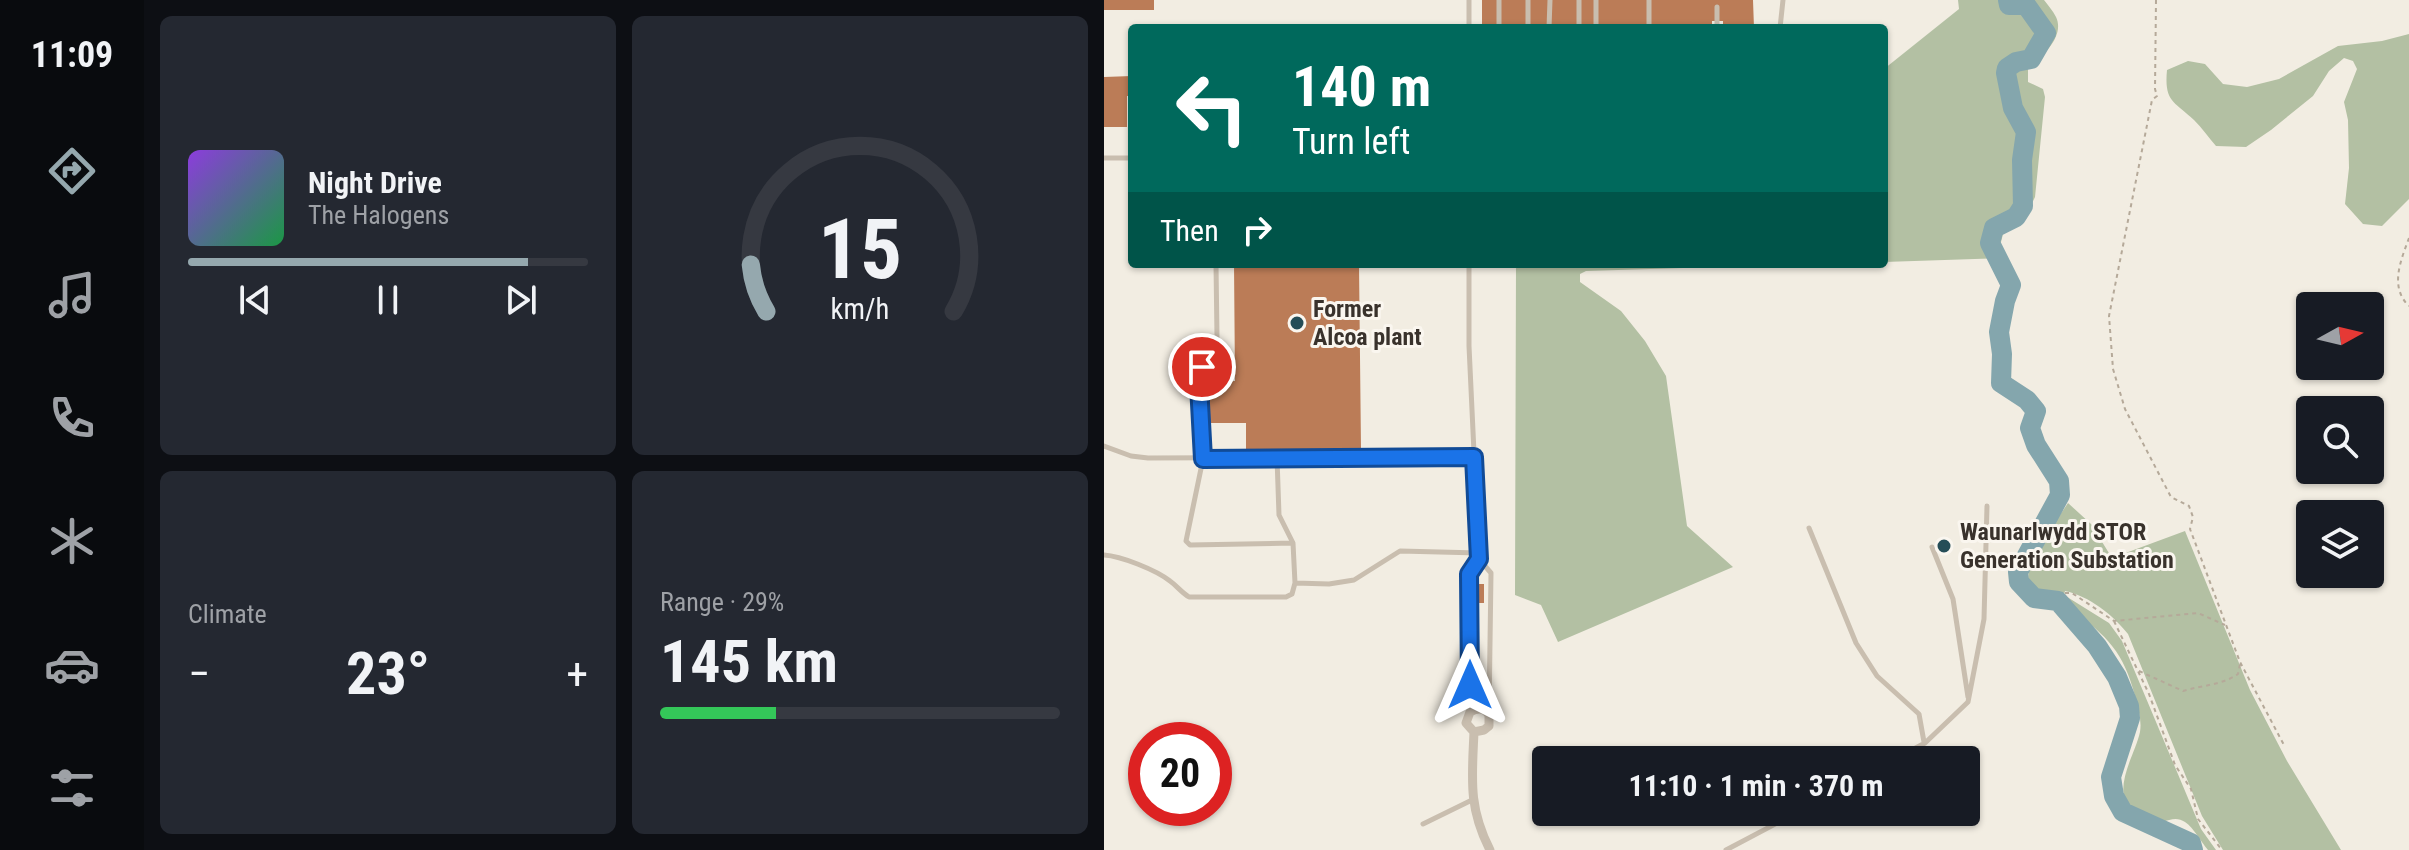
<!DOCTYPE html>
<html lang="en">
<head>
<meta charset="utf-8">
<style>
  :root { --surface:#171b24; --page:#242831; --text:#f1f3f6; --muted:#9ea1a6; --line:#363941; --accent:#95a8ae }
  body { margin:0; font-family:"Roboto Condensed",sans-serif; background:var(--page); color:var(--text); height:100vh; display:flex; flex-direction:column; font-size:30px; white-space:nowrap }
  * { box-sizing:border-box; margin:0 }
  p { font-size:26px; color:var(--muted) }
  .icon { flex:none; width:44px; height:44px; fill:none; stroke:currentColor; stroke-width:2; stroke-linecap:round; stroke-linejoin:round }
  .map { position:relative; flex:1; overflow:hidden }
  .panel { display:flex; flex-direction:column; gap:16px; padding:16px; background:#0d0f14; width:960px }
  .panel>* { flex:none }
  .guide { position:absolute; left:24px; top:24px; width:760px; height:244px; border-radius:8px; box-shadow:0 2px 6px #0004; background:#00695c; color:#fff; overflow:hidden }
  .needle { width:52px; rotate:82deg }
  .buttons { position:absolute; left:1192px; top:292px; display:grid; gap:16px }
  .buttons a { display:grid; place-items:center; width:88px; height:88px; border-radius:8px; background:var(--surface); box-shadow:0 2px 6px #0004; font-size:40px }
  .speed { position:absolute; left:24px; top:722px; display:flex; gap:16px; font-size:40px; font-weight:700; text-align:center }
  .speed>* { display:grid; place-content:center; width:104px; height:104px; border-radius:50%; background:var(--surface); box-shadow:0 2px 6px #0004; line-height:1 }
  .speed .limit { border:12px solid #d22; background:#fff; color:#111 }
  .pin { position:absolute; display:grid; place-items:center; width:68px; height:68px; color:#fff; margin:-34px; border:4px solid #fff; border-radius:50%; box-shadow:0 2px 8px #0007 }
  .me { position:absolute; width:88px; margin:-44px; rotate:0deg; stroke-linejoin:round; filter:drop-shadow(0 0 6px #0008) }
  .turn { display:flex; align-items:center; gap:28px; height:168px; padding:0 32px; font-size:36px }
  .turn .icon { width:104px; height:104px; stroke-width:2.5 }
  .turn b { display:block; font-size:56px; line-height:68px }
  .then { display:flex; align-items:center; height:76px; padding:0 32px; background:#0003; gap:16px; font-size:30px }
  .big { font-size:60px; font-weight:700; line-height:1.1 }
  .panel .widget { flex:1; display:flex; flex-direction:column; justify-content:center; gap:12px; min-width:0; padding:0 28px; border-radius:12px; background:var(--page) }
  .panel .dial { align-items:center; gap:0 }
  .dial svg { height:208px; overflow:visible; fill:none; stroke:var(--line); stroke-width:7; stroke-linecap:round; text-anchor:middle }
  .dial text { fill:var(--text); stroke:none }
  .song { display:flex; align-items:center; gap:24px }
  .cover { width:96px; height:96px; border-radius:12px; background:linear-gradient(135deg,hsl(270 70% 55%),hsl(140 70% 35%)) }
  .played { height:8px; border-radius:4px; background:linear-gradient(90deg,var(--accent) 85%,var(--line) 85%) }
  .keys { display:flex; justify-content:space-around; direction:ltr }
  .heat { display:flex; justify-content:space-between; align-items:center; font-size:44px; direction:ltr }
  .charge { height:12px; border-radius:6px; background:linear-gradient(90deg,#34c759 29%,var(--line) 0) }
  .panel .tiles { flex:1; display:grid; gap:16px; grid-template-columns:repeat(2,1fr) }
  .trip { position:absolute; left:428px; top:746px; width:448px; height:80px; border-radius:8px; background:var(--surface); box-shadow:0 2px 6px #0004; font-weight:700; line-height:80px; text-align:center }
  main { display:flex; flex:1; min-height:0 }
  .tabs { display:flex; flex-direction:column; width:144px; justify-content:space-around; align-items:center; background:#090b0e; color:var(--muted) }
  .tabs .icon { width:56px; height:56px }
  .tabs .current { color:var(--accent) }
  .tabs b { font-size:36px; color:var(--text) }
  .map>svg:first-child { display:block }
  .green { fill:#b3c0a3 }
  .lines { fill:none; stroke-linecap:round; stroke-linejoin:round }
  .river { stroke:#84a6ad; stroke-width:20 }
  .building { fill:#bb7c57 }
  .path { stroke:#b5a999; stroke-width:2; stroke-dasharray:4 4; stroke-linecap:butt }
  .service { stroke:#c9beaf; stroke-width:5 }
  .minor { stroke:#c9beaf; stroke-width:9 }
  .route-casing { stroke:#114b97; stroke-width:20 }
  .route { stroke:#1a73e8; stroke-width:14 }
  .poi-dot { fill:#254d57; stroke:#faf6ef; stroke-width:3 }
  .labels { text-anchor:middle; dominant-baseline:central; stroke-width:6; stroke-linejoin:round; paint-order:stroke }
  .poi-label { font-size:24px; font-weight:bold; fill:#39322c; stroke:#faf6ef; text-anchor:start }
</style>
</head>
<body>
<main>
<nav class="tabs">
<b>11:09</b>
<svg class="icon current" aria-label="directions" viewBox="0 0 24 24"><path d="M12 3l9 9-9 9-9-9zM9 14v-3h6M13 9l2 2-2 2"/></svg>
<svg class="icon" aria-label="music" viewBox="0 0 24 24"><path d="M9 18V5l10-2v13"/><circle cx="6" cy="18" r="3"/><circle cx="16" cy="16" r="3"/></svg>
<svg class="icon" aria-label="phone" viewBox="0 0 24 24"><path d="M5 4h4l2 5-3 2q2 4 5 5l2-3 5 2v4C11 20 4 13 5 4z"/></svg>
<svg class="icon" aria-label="climate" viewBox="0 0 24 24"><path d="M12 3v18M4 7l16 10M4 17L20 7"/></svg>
<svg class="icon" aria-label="car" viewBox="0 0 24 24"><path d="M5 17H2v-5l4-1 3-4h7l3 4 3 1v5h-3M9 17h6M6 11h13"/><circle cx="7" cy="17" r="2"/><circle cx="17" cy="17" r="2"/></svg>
<svg class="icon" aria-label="filters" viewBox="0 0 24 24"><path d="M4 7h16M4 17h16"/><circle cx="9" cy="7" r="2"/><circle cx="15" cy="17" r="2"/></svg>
</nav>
<section class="panel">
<div class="tiles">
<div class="widget">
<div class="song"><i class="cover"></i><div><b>Night Drive</b><p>The Halogens</p></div></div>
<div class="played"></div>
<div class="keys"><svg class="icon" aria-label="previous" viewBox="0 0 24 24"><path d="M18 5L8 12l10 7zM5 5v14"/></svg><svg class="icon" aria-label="pause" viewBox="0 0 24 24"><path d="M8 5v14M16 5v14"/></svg><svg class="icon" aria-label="next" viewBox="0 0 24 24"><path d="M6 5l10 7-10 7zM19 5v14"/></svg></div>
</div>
<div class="widget dial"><svg viewBox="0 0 100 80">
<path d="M14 69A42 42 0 1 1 86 69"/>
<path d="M14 69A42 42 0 0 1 8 51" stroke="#95a8ae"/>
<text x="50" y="56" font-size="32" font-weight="700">15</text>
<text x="50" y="72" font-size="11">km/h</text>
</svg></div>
<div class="widget"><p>Climate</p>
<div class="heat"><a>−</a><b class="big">23°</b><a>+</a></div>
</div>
<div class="widget"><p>Range · 29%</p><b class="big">145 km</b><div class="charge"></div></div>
</div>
</section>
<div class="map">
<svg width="1305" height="850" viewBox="0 0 1305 850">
  <rect width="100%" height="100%" fill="#f2ede2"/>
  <path class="green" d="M854 0H940C944 5 949 11 952 17 961 36 939 57 924 66V82L939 89 941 97 931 197 919 222 899 234 896 246 901 258 780 262V69L855 9Z
    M1305 34V199L1278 226 1259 224 1241 204 1245 168 1244 120 1240 102 1253 69 1249 61 1240 58 1225 71 1209 96 1167 130 1142 147 1112 146C1105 138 1098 128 1090 120 1070 101 1060 102 1063 70L1084 61 1101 64 1119 84 1143 87 1175 79 1234 46 1278 41Z
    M412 264H711L482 271 476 274V282L517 311 541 341 562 376 583 526 629 567 454 642 437 605 411 595Z
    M964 503 987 524 1008 558 1081 531 1146 690 1183 761 1237 850H1119L1098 816 1024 634C1009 615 985 596 961 591L960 595 1005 623 1018 641 1097 829 1112 850H1104C1097 842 1090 828 1081 822 1063 809 1044 844 1024 808 1010 784 1031 755 1036 732 1038 720 1034 708 1031 696 1020 653 1003 635 968 611 954 601 943 593 926 588 915 567 952 522 964 503Z"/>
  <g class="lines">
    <path class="river" d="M904 0 905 5H922L942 33 927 59 912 62 903 68 902 73 909 108 922 132 918 160 919 206 912 217 890 228 886 243 907 285 901 301 895 332 898 354 897 383 923 400 932 411 926 428 932 445 955 481 956 495 914 572 915 582 930 598 954 601 993 646 1013 677 1025 706 1026 718 1007 777 1010 796 1019 812 1087 843 1089 850"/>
  </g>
  <path class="building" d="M0 0H50V10H0Z
    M378 0H649L650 28H619V21H608V28H378Z
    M28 76V96H23V127H0V77Z
    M130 264H255L257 450 142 451V423H99V382L131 381Z
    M369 584H380V603H369Z"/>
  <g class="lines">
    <path class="path" d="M1052 0 1051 89 1053 96 1048 100 1005 316 1009 369 1021 409 1067 497 1085 506 1089 517 1086 529 1136 662 1181 747
      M1305 238C1297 260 1285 287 1305 306
      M961 593H968L1010 621 1094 613 1121 625
      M1010 621 1045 694 1071 765 1087 789 1094 819 1118 850
      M1035 671 1079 691C1099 685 1118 685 1134 674L1136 664"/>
    <path class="service" d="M365 0V28
      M545 0V28
      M395 28V0
      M424 28V0
      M445 28 446 0
      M475 28V0
      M492 28V0
      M613 28V7
      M676 28 679 0
      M0 158H28
      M112 264 113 337 96 376 99 459 82 541 86 545 189 543
      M365 264V346L375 559
      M0 446 27 456 44 458 370 457
      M705 528 752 643 773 676 815 714 820 742
      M828 547 849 599 864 697
      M0 555C17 556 52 570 66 581 73 586 77 592 85 597H182L188 594 191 583 189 543 175 515 173 458
      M191 583 225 584 250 580 296 551 375 553
      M366 711 365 574 375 559 387 573 385 713
      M789 760 821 743 864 702 880 619 883 506
      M319 824 368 800
      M622 850 694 812"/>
    <path class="minor" d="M370 732 380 730 385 726V715C380 707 373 708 366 712L362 723 370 732C368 778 364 807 386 850"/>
  </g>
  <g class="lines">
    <g class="route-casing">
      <path id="route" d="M98 367 95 385 99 459 370 457 375 559 365 574 366 685"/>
    </g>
    <use href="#route" class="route"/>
  </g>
  <g class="poi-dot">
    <circle cx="193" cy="323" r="8"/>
    <circle cx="840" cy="546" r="8"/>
  </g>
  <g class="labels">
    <g class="poi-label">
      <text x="209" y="309">Former<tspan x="209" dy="28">Alcoa plant</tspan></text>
      <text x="856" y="532">Waunarlwydd STOR<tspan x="856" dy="28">Generation Substation</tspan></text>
    </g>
  </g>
</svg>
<div class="buttons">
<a><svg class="needle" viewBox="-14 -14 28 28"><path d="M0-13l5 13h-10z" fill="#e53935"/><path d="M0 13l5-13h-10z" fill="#9ea1a6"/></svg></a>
<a><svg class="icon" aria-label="search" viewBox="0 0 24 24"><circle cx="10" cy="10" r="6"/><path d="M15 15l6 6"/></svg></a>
<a><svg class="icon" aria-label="layers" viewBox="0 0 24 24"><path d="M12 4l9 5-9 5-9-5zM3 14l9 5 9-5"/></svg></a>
</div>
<div class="speed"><div class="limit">20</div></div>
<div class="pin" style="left:98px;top:367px;background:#d93025"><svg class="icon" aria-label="arrive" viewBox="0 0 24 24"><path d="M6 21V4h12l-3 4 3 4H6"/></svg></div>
<svg class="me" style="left:366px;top:685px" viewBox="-20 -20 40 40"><path d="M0-17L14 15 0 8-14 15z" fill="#1a73e8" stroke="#fff" stroke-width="4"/></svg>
<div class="trip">11:10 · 1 min · 370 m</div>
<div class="guide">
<div class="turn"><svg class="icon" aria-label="left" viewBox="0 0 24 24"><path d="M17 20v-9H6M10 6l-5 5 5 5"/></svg><div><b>140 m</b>Turn left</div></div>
<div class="then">Then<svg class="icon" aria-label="right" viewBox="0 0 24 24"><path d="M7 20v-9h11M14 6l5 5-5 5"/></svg></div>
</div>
</div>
</main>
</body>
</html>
